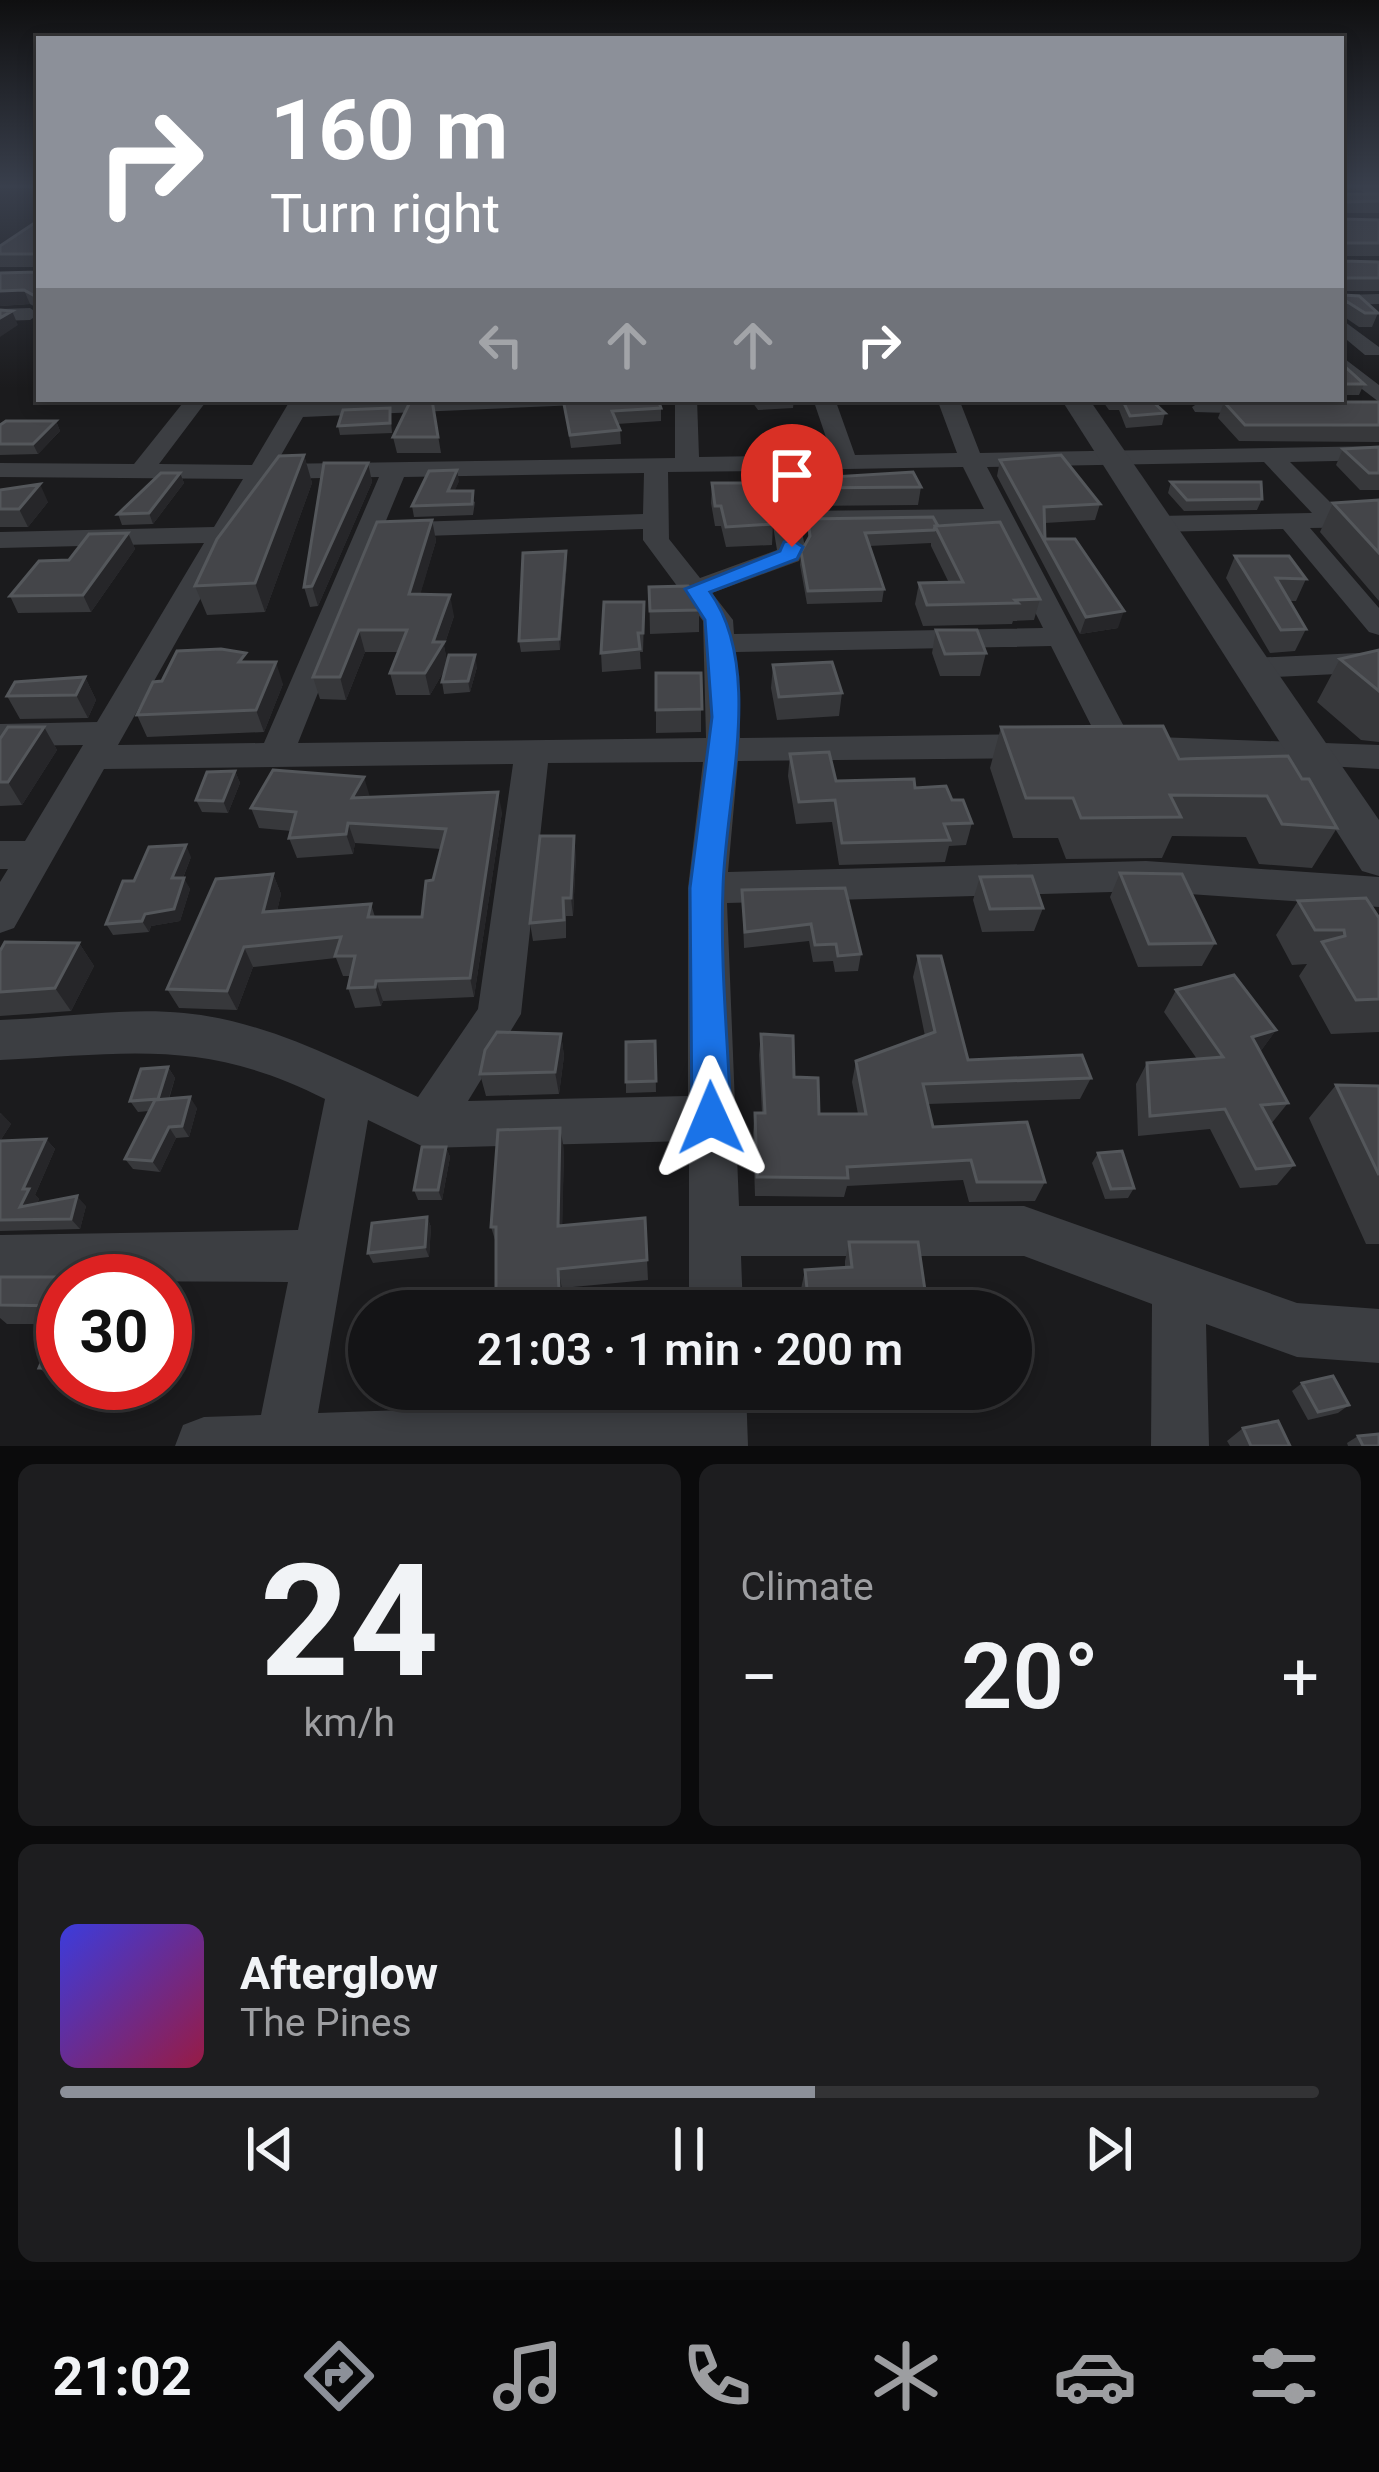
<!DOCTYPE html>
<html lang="en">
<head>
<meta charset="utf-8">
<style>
  :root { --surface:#141416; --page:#1d1d1f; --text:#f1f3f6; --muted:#9d9ea1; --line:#333335; --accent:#8c9099 }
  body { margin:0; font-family:Roboto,sans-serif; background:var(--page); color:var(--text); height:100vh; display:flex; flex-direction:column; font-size:45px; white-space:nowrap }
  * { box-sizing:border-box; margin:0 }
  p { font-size:39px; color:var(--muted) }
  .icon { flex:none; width:66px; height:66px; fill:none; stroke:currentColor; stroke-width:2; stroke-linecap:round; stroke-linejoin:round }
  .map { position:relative; height:1446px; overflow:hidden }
  .sheet { display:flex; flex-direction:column; gap:18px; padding:18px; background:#0b0b0c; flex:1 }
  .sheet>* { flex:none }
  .banner { position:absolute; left:36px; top:36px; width:1308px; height:366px; border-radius:0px; box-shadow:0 6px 18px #0003,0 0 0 3px var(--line); background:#8c9099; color:#fff; overflow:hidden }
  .speed { position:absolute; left:36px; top:1254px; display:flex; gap:24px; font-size:60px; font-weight:700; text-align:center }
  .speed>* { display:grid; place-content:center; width:156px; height:156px; border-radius:50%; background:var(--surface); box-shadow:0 6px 18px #0003,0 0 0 3px var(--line); line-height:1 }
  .speed .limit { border:18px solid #d22; background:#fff; color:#111 }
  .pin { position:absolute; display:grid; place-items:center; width:102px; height:102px; color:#fff; margin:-123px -51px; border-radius:50% 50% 50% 0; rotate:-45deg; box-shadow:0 0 12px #0007 }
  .pin .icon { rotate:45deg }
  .me { position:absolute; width:132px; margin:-66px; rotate:359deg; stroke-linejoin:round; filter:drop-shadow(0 0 9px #0008) }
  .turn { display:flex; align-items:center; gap:42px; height:252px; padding:0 36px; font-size:54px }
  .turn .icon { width:156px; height:156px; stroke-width:2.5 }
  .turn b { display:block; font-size:84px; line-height:102px }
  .lanes { display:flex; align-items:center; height:114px; padding:0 36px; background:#0003; justify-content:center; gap:60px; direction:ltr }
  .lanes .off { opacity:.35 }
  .big { font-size:90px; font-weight:600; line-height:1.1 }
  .sheet .card { flex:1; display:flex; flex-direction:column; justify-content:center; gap:18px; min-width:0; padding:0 42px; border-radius:18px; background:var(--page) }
  .sheet .dial { align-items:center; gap:0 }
  .dial b { font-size:156px; line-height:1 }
  .song { display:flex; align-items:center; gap:36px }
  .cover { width:144px; height:144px; border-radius:18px; background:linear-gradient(135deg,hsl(240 70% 55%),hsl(340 70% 35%)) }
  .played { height:12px; border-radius:6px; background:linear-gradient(90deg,var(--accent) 60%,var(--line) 60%) }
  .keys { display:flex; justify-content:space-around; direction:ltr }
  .heat { display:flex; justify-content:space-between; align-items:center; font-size:66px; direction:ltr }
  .sheet .tiles { flex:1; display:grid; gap:18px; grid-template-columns:1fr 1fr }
  .card:last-child { grid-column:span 2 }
  .trip { position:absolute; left:348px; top:1290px; width:684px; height:120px; border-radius:60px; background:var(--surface); box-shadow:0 6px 18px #0003,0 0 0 3px var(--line); font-weight:600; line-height:120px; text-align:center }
  .tabs { display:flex; height:192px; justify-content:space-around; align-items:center; background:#080809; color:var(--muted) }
  .tabs .icon { width:84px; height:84px }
  .tabs .active { color:var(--accent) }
  .tabs b { font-size:54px; color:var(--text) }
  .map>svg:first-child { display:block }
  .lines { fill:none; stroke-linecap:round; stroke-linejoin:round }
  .minor { fill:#3c3e42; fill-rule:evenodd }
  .tertiary { fill:#3c3e42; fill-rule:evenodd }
  .wall { fill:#37383b }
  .shaded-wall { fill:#262629 }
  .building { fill:#444549; stroke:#54575b; stroke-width:3 }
  .route { fill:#1a73e8; stroke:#114b97; stroke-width:3 }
</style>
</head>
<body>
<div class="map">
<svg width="1379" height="1446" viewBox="0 0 1379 1446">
  <rect width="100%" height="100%" fill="#1b1b1d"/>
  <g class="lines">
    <path class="minor" d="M1353 185 1379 189V199L1355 188Z
      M1379 294V304L1341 305V295Z
      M0 309 30 308 39 314 30 320 0 321Z
      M1341 319 1379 347V355H1365L1341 335Z
      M1341 356 1379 385V402L1341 373Z
      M186 399H208L159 464 252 465 291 399H313L310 404 589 399 578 405 303 417 276 464 675 458V399H697L699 457 832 455 813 399H835L855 455 957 453 937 399H959L980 453 1379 446V460L1290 462 1340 512 1379 511V527L1310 528 1379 608V635L1369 632 1283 529 1157 532 1144 524 1157 516 1312 513 1264 462 987 467 1129 736 1379 745V769L1105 753 1051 646 736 652 740 738 1039 734 1051 738 1056 746 1051 754 1039 758 738 761 728 872 1146 861 1379 877V907L1146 891 727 903 739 1206H1024L1297 1303 1379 1309V1363L1297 1357 1206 1324 1209 1446H1151L1152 1304 1024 1256H741L743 1311H689V1141L426 1148 368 1120 318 1413 690 1400V1389H746L748 1446H175L183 1425 204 1417 261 1415 288 1282 63 1281V1286L0 1287V1235L298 1230 325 1099C204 1038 129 1054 0 1060V1020C60 1018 125 1007 184 1013 268 1021 343 1062 418 1097L478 1009 513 764 104 769 14 928 0 933V882L8 869H0V841H25L83 745 0 746V724L97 722 204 543 0 548V532L214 527 243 479 0 477V463L134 464ZM963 467 984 509 797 511 788 470ZM764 471 777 550 700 578 669 539 668 472ZM644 473 643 514 385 523 404 477ZM379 477 264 743 118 745 268 479ZM991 524 1043 628 734 634 733 620 712 593 799 561 805 547 801 527ZM643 529V540L703 621 706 738 298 743 382 532 393 537ZM703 762 688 888V1096L468 1101 521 1014 548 763Z
      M1203 400H1263L1274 407 1263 414 1195 412 1192 407Z
      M1379 652V672L1252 678 1236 668 1252 658Z"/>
    <path class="tertiary" d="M1061 399H1089L1379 820V876L1362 871Z"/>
  </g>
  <path class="wall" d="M1341 185H1379V190L1343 189 1345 194H1379V213H1343L1342 219 1379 220V256H1342L1343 261 1379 262V291H1344L1343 295 1378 313 1372 327H1359L1343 316 1341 323Z
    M39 220V309L30 304 0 306 37 272V267H0V246Z
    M1341 363 1364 384 1359 395H1341Z
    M212 399H282L281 401Z
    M563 399 661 408V421L617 424 620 430 621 444 571 448Z
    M750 399H794L793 408 758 410Z
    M1101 399H1197L1190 403H1154L1165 413 1162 425 1126 428 1119 410H1109Z
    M432 400 441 453H397L393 437Z
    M1224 402H1379V442L1239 441 1218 418Z
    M390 408 392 433 340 435 338 426Z
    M56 421 60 431 38 454 0 455V425Z
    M1379 447V490H1360L1336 465 1343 449Z
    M304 455 312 483 265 612 207 615 195 586Z
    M747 456 773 524 772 545 726 547 721 526H715L711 503 712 483H748L746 476Z
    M795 456 833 477 921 487 918 505 801 506 794 474Z
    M1000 460 1100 504 1095 520 1045 523V539L1118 628 1080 634 997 476Z
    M368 463 372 482 318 606 310 607 304 587Z
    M180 473 184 483 153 524 122 525 118 514Z
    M459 481 454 491 475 502 473 515 414 517 412 506Z
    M1171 482 1262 499 1257 510 1184 511 1168 493Z
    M0 490 48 502 28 527H0Z
    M1379 500V601L1320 532 1333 503Z
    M808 519 938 526 1040 599 1034 620 1013 621 1012 624 923 626 915 604 919 583H949L931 546V543L869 546 884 589 882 602 807 604 800 565 801 552 808 540Z
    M432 520 436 541 420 594 454 616 444 646 447 661 477 667 470 692 444 694 442 682 445 669 430 695H396L390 673 399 652H365L346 700 320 699 313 677Z
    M128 533 135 549 91 612 18 613 10 596 69 560Z
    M566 551 567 562 560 650 521 652 519 641Z
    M1235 556 1306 579 1296 601H1289L1306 629 1295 651 1270 653 1226 578Z
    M649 587 699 600V632L650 634Z
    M644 620 643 652H640L641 669 602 672 601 653Z
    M936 630 986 653 980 676H940L932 653Z
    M1379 650V742L1361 740 1317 702 1340 659Z
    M249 662 283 684 264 732 147 737 137 715 162 681Z
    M773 665 842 693 839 716 777 720 771 688Z
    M701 673V732L656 733V710Z
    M85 677 96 700 88 718 20 719 7 696Z
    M44 727 57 750 22 805 0 806V739Z
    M1001 727 1302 779 1337 828 1312 868 1259 864 1246 837 1172 836 1162 858 1066 859 1058 838H1013L990 768Z
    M790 754 836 781 915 788 952 800 972 823 966 845 949 846 945 862 839 865 832 822 796 824 788 776Z
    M235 771 240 783 228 813 202 812 196 800Z
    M370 797 502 812 474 997 383 1001 381 1006 355 1008 348 988 350 976H343L336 958 253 967 237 1010 179 1008 167 989 273 874 281 894 277 911 371 904 375 917H422L441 849 355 843 353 854 297 858 289 838 291 831 259 828 251 808Z
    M576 854 573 916H566V938L533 941 530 923Z
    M191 857 183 878 190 889 180 921 151 926 149 932 113 935 106 924 134 881Z
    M1120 873 1215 943 1202 966 1138 967 1110 897Z
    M980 877 1043 908 1034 931 982 932 973 900Z
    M845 888 861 954 858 971 835 972 833 961 813 962 809 941 744 948 742 890Z
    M1298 901 1379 918V1032L1331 1034 1299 976 1307 964 1292 965 1276 935Z
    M79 943 94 966 71 1011 0 1016V951Z
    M918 956 968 1060 1091 1078 1080 1099 928 1104 933 1127 1045 1182 1035 1201 969 1202 963 1180 847 1186 844 1197 755 1196 753 1133 755 1113H762L759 1055 761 1034 794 1077 819 1114H858L852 1082 856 1061 925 1036 913 977Z
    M1176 990 1276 1030 1260 1052 1288 1103 1271 1124 1294 1165 1277 1185 1240 1188 1210 1129 1138 1136 1136 1084 1147 1063 1197 1059 1164 1012Z
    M561 1034 564 1056 559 1094 486 1096 480 1074Z
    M655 1041 656 1092 626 1093V1082Z
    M168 1067 175 1078 169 1099 197 1108 189 1137 176 1138 160 1172 133 1169 125 1159 149 1111 138 1112 130 1101Z
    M1336 1085 1379 1086V1244H1366L1309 1118Z
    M0 1113 11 1124 0 1141 46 1139 55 1149 35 1195 39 1199 37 1204 86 1206 80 1229 0 1231Z
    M446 1147 450 1157 442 1200H418L414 1190Z
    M564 1149 562 1225 645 1218 648 1280 562 1288 563 1311H496V1243L491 1227Z
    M1098 1153 1134 1188 1128 1198 1105 1199 1092 1163Z
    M427 1217 431 1227 429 1257 373 1263 368 1253Z
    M849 1242 928 1311H804L801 1289 805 1270 845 1268V1261Z
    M0 1277 63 1281V1383H97L96 1385H61L39 1368 58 1324H7L0 1318Z
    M1302 1383 1349 1405 1338 1413 1308 1420 1292 1391Z
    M1243 1428 1290 1446H1230L1227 1441Z
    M1358 1436 1379 1446H1348L1347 1443Z"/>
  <path class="shaded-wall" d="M24 290 30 304 0 306V291Z
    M12 311 18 325 0 337V318Z
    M56 421 60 431 38 454 33 444Z
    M304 455 312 483 265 612 255 583Z
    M368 463 372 482 318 606 312 586Z
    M457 470 459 481 450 502 448 491Z
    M180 473 184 483 153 524 149 513Z
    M40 484 48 502 28 527 19 509Z
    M432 520 436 541 414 616 409 594Z
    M128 533 135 549 91 612 83 595Z
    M566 551 567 562 560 650 559 639Z
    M450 595 454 616 444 646 448 664 430 695 425 673Z
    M1124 611 1118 628 1080 634 1086 617Z
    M359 630 365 652 346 700 340 677Z
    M475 655 477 667 470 692 468 681Z
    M276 662 283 684 264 732 256 710Z
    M85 677 96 700 88 718 76 695Z
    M44 727 57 750 22 805 8 782Z
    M235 771 240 783 228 813 223 801Z
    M364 777 370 797 352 798Z
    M498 792 502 812 474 997 470 978Z
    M348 823 355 843 353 854 346 834Z
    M574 836 576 854 573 916 571 898Z
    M186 845 191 857 178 890 172 878Z
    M273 874 281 894 272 932 263 912Z
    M184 878 190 889 180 921 151 926 149 932 142 921 145 914Z
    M79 943 94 966 71 1011 55 988Z
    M244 947 253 967 237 1010 227 991Z
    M376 981 383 1001 381 1006 375 987Z
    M1276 1030 1261 1051 1237 1058 1252 1037Z
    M561 1034 564 1056 559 1094 555 1072Z
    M168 1067 175 1078 165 1110 158 1099Z
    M190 1097 197 1108 189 1137 182 1126Z
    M1 1113 11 1124 0 1141V1115Z
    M169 1127 176 1138 160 1172 152 1161Z
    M560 1128 564 1149 562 1245 558 1226Z
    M46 1139 55 1149 35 1195 39 1199 30 1217 20 1207 23 1189Z
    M446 1147 450 1157 442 1200 438 1190Z
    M77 1196 86 1206 80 1229 71 1219Z
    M427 1217 431 1227 429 1257 425 1247Z
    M558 1269 562 1288 563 1311H560Z"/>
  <path class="building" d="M1341 185 1345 194H1379V201L1345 202 1342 219 1379 220V243H1346L1341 248 1343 261 1379 262V278H1346L1343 295 1359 296 1378 313H1365L1346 301 1341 320Z
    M39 220V294L35 296 24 290 0 291V273L37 272 38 259 34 254H0V246Z
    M0 310 12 311 0 318Z
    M1341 363 1364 384H1341Z
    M563 399H658L661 408 612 411 620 430 570 435Z
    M1122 399H1150L1165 413 1130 416Z
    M432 400 438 437H393L410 402Z
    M1224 402H1379V425H1245Z
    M390 408V423L338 426 343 410Z
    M6 421H56L33 444H0V425Z
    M1379 447V473H1369L1343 449Z
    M304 455 255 583 195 586 217 539 279 456Z
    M1061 455 1100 504 1044 507 1045 539H1075L1124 611 1086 617 1000 460Z
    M747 456H761L773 524 726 527 721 506H715L712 483H755Z
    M795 456H827L833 477 913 472 921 487 802 488Z
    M324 463H368L312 586 304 587Z
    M457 470 448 491H473L472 504 412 506 429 471Z
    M161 473H180L149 513 118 514Z
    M1171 482H1261L1262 499 1187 500Z
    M40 484 19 509H0V490Z
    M1379 500V553L1333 503Z
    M933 517 938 526H935L934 530 865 533 884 589 808 591 801 552 810 536 808 519Z
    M432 520 409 594 450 595 433 642H444L425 673H390L407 630H359L340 677H313L377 522Z
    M1000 522 1040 599 1015 600 1018 603 927 605 919 583 963 582 935 526Z
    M128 533 83 595 10 596 39 561 69 560 89 534Z
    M566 551 559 639 519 641 523 553Z
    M1235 556H1289L1306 579 1276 578 1306 629 1281 630Z
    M688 586 699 600V610L650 611 649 587Z
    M604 602H644L643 633H638L640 649 601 653Z
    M936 630H977L986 653 945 654Z
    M221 649 246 653 239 662H276L256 710 137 715 153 682 162 681 177 651Z
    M1379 650V691L1340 659Z
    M449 655H475L468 681 442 682Z
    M832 662 842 693 779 697 773 665Z
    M656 673H701L702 709 656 710Z
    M85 677 76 695 7 696 15 682Z
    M1163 726 1179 759 1288 756 1302 779H1309L1337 828 1282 824 1267 796 1170 795 1181 817 1081 818 1073 798H1026L1001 727Z
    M8 727H44L8 782H0V739Z
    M829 752 836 781 914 779 915 788 946 786 952 800H963L972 823 944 824 950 840 842 843 835 800 799 802 790 754Z
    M273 770 364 777 352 798 498 792 470 978 376 981 375 987 348 988 355 956H335L341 937 244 947 227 991 167 989 216 879 273 874 263 912 371 904 368 917H422L426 881 433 880 446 829 348 823 346 834 289 838 296 812 251 808Z
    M235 771 223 801 196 800 207 772Z
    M540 836H574L571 898H563L564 920 530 923Z
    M186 845 172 878H184L174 909 145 914 142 921 106 924 123 881H134L149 847Z
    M1120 873 1182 874 1215 943 1149 944Z
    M1032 876 1043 908 990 909 980 877Z
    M845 888 861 954 838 956 836 944 815 945 811 924 745 932 742 890Z
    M1366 898 1379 918V999L1356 1000 1322 942 1345 936 1344 930H1315L1298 901Z
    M5 942 79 943 55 988 0 992V951Z
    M918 956H941L968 1060 1082 1055 1091 1078 923 1084 933 1127 1027 1122 1045 1182H977L971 1160 847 1167 848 1178 757 1177 755 1113H765L761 1034 793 1036 794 1077 818 1078 819 1114H866L856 1061 935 1032Z
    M1234 975 1276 1030 1252 1037 1288 1103 1261 1105 1294 1165 1256 1169 1225 1109 1150 1116 1147 1063 1223 1057 1176 990Z
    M497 1032 561 1034 555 1072 480 1074 485 1050Z
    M655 1041 656 1081 626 1082V1042Z
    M168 1067 158 1099 130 1101 141 1069Z
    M1336 1085 1379 1086V1175Z
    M190 1097 182 1126 169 1127 152 1161 125 1159 155 1100Z
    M560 1128 558 1226 645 1218 647 1260 558 1269 560 1311H496V1227H491L498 1130Z
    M46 1139 23 1189H29L20 1207 77 1196 71 1219 0 1220V1141Z
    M422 1147H446L438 1190H414Z
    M1122 1151 1134 1188 1111 1189 1098 1153Z
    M427 1217 425 1247 368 1253 372 1223Z
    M849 1242H918L928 1311H856L855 1295 808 1298 805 1270 852 1267Z
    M0 1277H111L110 1281H63V1306L0 1305Z
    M63 1311V1368H39Z
    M1333 1376 1349 1405 1318 1412 1302 1383Z
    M1278 1421 1290 1446H1251L1243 1428Z
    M1379 1434V1446H1363L1358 1436Z"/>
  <linearGradient id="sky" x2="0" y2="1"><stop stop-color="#0f0f10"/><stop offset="0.48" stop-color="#393f4c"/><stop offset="1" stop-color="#393f4c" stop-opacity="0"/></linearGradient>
  <rect width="1379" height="388" fill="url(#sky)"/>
  <path class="route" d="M792 540 803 547 797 559 710 592C765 669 725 799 723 888 720 964 728 1042 731 1118L725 1131 711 1136 698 1131 692 1118 690 888 712 717 705 620 685 589 780 551 784 542Z"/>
</svg>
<div class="speed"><div class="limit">30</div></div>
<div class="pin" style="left:792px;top:547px;background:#d93025"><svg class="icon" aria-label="arrive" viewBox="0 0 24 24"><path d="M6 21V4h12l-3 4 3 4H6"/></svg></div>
<svg class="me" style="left:711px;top:1118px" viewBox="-20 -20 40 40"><path d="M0-17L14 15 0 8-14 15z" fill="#1a73e8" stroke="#fff" stroke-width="4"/></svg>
<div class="trip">21:03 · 1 min · 200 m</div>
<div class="banner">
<div class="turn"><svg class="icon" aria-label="right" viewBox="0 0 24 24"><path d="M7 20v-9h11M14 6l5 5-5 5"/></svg><div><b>160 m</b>Turn right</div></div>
<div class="lanes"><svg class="icon off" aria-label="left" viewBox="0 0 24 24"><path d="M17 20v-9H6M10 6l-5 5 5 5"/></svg><svg class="icon off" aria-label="ahead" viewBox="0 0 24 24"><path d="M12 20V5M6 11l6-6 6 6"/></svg><svg class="icon off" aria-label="ahead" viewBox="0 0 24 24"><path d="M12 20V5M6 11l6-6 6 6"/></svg><svg class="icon" aria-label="right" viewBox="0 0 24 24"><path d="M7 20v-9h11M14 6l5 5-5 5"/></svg></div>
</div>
</div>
<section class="sheet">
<div class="tiles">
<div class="card dial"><b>24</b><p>km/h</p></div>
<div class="card"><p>Climate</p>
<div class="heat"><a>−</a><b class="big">20°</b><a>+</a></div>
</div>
<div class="card">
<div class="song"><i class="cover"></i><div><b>Afterglow</b><p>The Pines</p></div></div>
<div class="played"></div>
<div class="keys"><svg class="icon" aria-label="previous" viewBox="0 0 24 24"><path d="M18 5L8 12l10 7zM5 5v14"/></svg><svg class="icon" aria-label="pause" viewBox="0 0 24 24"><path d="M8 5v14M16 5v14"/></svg><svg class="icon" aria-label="next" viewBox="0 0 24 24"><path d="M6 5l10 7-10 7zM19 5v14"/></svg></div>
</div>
</div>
</section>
<nav class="tabs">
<b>21:02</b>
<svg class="icon active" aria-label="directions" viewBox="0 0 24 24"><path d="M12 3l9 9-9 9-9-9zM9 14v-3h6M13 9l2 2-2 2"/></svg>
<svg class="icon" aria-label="music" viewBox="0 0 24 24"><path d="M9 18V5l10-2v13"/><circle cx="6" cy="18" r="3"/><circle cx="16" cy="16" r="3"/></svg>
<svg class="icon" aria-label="phone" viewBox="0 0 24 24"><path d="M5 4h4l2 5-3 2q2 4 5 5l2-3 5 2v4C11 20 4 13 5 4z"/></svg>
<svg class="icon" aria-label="climate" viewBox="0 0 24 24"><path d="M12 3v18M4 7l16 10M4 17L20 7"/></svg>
<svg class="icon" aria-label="car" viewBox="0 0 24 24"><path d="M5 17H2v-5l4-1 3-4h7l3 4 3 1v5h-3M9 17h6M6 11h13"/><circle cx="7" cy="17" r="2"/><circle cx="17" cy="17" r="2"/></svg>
<svg class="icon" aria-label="filters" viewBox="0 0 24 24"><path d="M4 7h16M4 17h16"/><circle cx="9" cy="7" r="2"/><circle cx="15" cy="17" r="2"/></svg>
</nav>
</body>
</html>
